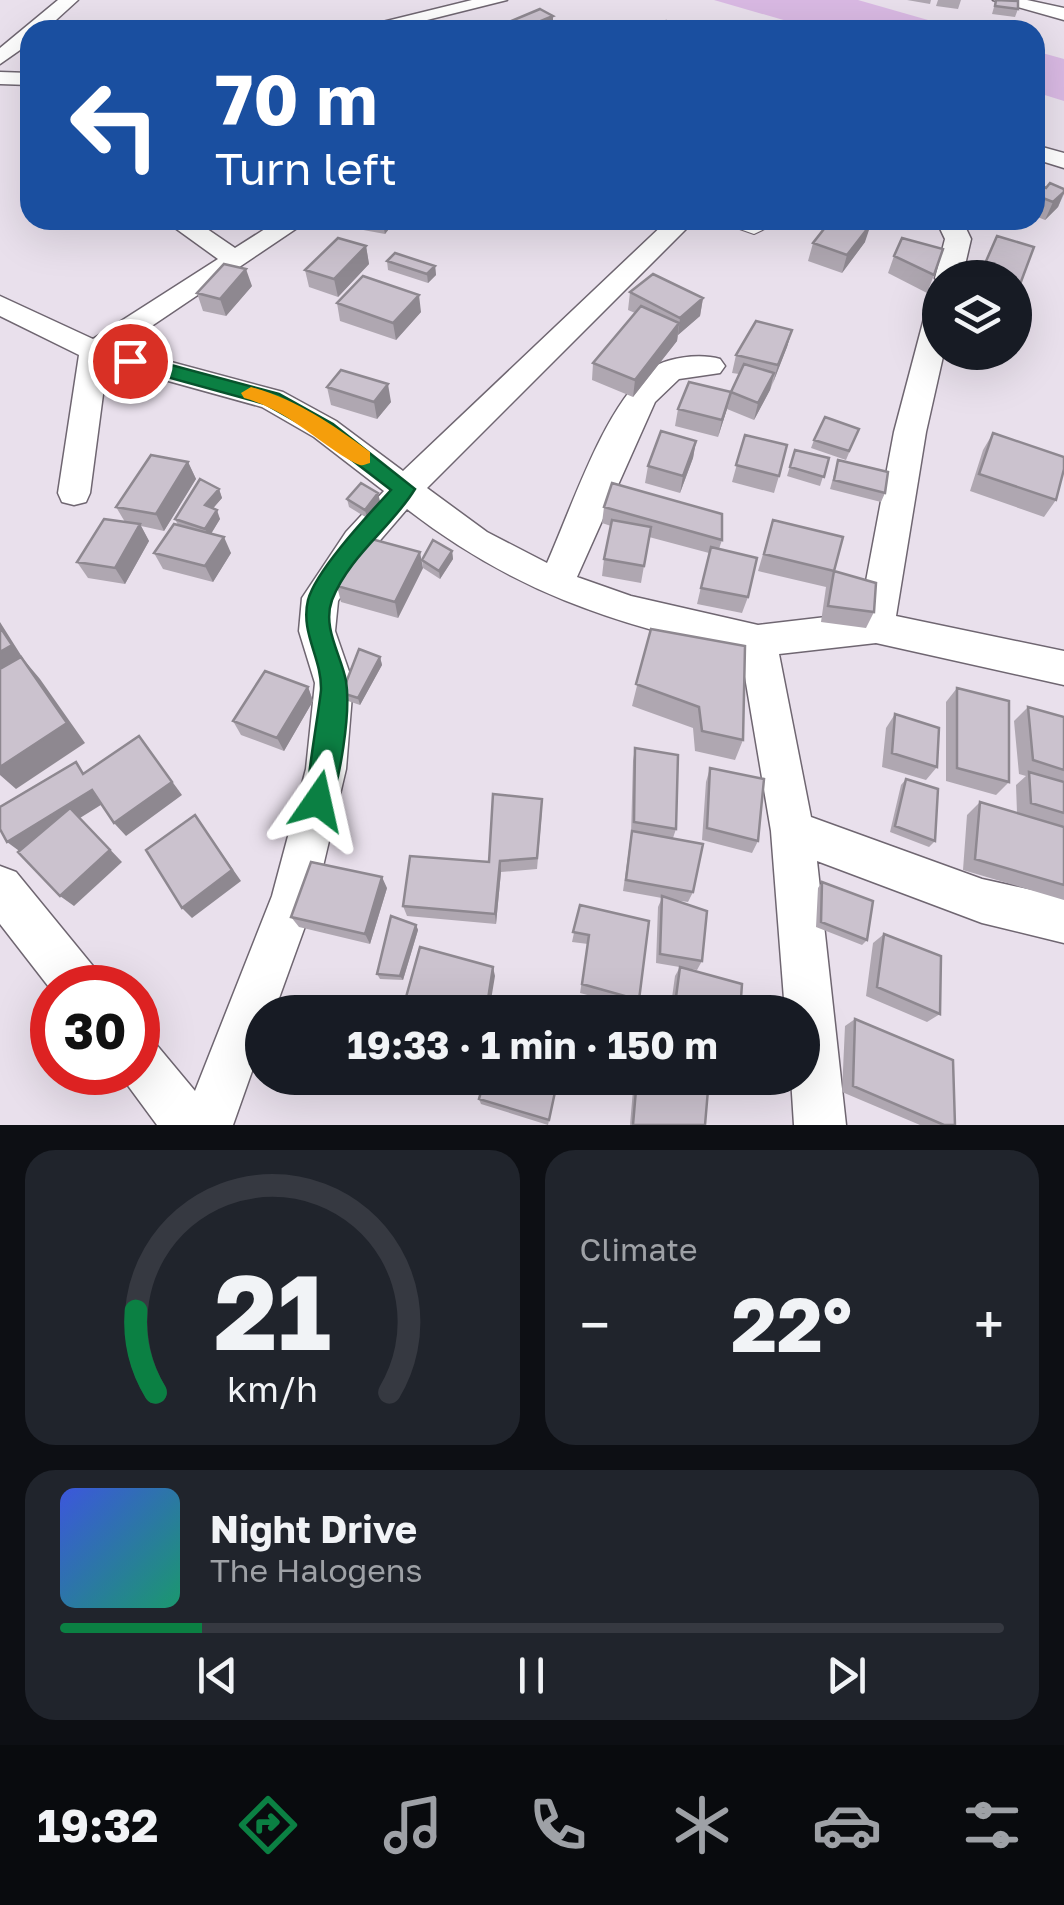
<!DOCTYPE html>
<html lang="en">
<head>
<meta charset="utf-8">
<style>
  :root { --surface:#171b24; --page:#20242c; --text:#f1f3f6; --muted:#9ea1a6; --line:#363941; --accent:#0b8043 }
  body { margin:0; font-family:"Golos Text",sans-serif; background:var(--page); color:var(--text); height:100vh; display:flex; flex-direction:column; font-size:38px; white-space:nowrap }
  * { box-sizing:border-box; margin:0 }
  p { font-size:32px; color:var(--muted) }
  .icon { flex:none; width:55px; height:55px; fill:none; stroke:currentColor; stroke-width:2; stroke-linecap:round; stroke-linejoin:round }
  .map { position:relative; height:1125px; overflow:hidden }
  .sheet { display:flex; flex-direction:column; gap:25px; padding:25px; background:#0d0f14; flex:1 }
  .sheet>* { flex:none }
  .banner { position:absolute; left:20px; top:20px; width:1025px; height:210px; border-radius:30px; box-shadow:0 10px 40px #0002; background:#1a4fa0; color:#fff; overflow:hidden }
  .buttons { position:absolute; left:922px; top:260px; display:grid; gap:20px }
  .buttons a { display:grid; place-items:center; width:110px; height:110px; border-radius:50%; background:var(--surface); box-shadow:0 10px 40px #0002; font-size:50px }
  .speed { position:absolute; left:30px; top:965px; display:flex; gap:20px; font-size:50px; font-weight:700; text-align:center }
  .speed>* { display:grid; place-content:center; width:130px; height:130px; border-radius:50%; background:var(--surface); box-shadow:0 10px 40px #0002; line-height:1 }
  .speed .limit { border:15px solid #d22; background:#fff; color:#111 }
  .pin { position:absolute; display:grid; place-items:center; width:85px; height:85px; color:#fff; margin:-42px; border:5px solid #fff; border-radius:50%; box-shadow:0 2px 10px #0007 }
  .me { position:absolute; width:110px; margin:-55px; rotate:11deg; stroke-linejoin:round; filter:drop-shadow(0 0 8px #0008) }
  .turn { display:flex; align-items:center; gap:35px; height:210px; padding:0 30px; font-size:45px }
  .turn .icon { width:130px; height:130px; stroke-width:2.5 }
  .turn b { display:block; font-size:70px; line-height:85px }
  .big { font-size:75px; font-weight:700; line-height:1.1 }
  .sheet .tile { flex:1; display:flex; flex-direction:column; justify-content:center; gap:15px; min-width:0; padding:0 35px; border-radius:30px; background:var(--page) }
  .sheet .dial { align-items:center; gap:0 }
  .dial svg { height:260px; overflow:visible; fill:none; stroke:var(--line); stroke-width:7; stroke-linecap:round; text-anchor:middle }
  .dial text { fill:var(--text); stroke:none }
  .song { display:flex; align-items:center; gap:30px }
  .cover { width:120px; height:120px; border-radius:15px; background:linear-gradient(135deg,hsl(230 70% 55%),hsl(160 70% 35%)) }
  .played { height:10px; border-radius:5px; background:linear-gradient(90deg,var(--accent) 15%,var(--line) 15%) }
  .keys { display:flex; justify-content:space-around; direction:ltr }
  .heat { display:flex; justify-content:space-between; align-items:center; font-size:55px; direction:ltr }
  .sheet .tiles { flex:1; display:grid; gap:25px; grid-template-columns:1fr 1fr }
  .tile:last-child { grid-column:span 2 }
  .trip { position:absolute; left:245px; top:995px; width:575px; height:100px; border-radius:50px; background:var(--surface); box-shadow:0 10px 40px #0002; font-weight:700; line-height:100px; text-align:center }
  .tab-bar { display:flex; height:160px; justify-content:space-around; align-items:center; background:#090b0e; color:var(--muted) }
  .tab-bar .icon { width:70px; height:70px }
  .tab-bar .selected { color:var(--accent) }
  .tab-bar b { font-size:45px; color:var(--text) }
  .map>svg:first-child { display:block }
  .green { fill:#d9b9e3 }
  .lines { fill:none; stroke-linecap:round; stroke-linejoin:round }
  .service-casing { stroke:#6f6671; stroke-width:2 }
  .minor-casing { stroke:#6f6671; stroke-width:3 }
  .service { fill:#fff; fill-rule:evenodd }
  .minor { fill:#fff; fill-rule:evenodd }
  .wall { fill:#afa7b1 }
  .shaded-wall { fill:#8e8890 }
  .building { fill:#cbc2ce; stroke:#8e8890; stroke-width:2.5 }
  .route { fill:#0b8043; stroke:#07532c; stroke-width:2.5 }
  .slow { fill:#f59e0b }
</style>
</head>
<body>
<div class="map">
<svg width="1064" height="1125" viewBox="0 0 1064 1125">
  <rect width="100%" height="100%" fill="#e9e0ec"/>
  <path class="green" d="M714 0H858L963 30H818Z
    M1035 51 1064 59V101L1035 92Z"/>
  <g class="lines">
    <g class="service-casing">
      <path id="service" d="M714 220C727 220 737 223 749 225 758 225 773 220 784 220L754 234Z"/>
    </g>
    <g class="minor-casing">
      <path id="minor" d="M58 0H78L45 30H30V43L0 64V48Z
        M472 0H507L387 30H350Z
        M993 0H1027L1064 8V20Z
        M0 72 30 73V85L0 84Z
        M1035 145 1064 153V168L1035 159Z
        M164 220H194L235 248 279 220H309L119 348 283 392 336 421 403 471 668 220H695L427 488 487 532 547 563C572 507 602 413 647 372 663 357 700 353 720 359L725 366 720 373 679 379 655 402 577 577 631 596 758 625 860 613 894 432 926 311 940 302V352H944L926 432 896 616 1064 651V685L876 643 779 654 811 817 982 879 1064 897V943L982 923 817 861 846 1125H794L791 1078H802V1012H785L771 831 741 653C609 621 516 593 407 509L370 552 338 601 335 631 353 683 346 769 316 896 274 1012H262V1043L233 1125H157L118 1072H138V1035L155 1043 195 1091 272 896 306 769 315 683 299 631 302 598 346 532 384 491 314 437 262 407 107 364 90 493 86 502 74 505 62 502 58 493 79 355 0 316V296L93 339 218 259Z
        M936 220H962L971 239 962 278H940V284L935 278 945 239Z
        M0 866 16 872 97 971 103 988 52 991 0 924Z"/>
    </g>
    <use href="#service" class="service"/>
    <use href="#minor" class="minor"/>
  </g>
  <path class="wall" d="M907 0H931L930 4Z
    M938 0H961L958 9 936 6Z
    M996 0 1018 9 1015 17 992 14Z
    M1035 183 1046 188 1064 189V194L1058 207 1045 220 1035 216Z
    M346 220H396L385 234 347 227Z
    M824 220H859L865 242 842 273 808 261 813 243 827 226 823 224Z
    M366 246 369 264 338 297 309 287 305 270Z
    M894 256 934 275 927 293 888 273Z
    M387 261 435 266 436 275 428 283 388 270Z
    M252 286 226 316 203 311 197 293Z
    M630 292 703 298 700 316 678 335 677 341 633 397 592 380 593 363 635 313 628 310Z
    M337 303 421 312 396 340 340 321Z
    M792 330 787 347 770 390 754 420 727 409 718 437 675 426 678 409 731 392 739 374 732 373 736 355Z
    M327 387 391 402 377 419 331 405Z
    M859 429 846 460 811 448 814 440Z
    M993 433 1056 500 1044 517 970 491 983 450Z
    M745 435 779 476 774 493 732 482Z
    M696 441 693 458 680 493 645 483 648 466Z
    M795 450 829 458 820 486 787 476Z
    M838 460 885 493 881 502 830 489Z
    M188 462 196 479 164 531 141 526 149 541 125 584 88 578 77 562 125 522 116 507Z
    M219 489 222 498 213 508 220 519 211 534 231 553 213 582 163 569 154 553 178 525 175 519Z
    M347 499 380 501 367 518 349 507Z
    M604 507 722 540 719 549 748 597 742 613 697 604 709 553 649 537 641 583 602 576 604 559 611 526 602 523Z
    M773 520 834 571 874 612 866 628 821 622 826 587 758 571Z
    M452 551 453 559 440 579 423 568 422 560Z
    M423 568 398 618 341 602 337 586Z
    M651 629 743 740 735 760 695 751 693 728 632 706Z
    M380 657 382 665 360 705 345 700 342 693Z
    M308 687 313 701 284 751 241 735 233 721Z
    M957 688 1009 782 996 795 946 781V702Z
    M1028 707 1064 717V900L963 870 967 815 980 802 1017 813 1016 785 1026 776 1019 774 1014 721Z
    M895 714 937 767 926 780 882 767 886 728Z
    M635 748 676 829 673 838 693 892 688 902 674 900 702 961 697 970 656 963 658 907 662 898 623 891 631 835 633 761Z
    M710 768 758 841 752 853 702 840 706 782Z
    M906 779 935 841 929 847 890 832 901 785Z
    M542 811 537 869 501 872 496 924 407 916 403 906 489 862Z
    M822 882 867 940 862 945 816 927 818 888Z
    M387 888 370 944 299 927 291 917Z
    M580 905 639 1000 636 1008 580 993 588 944 572 942Z
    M416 925 418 930 403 980 380 979 377 974Z
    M884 934 940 1014 927 1022 866 996 873 943Z
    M680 967 740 1012H670L675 976Z
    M855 1019 955 1125H920L842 1092 845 1026Z
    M559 1078 548 1125 481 1104 479 1099Z
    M634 1078H707L705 1125H630Z"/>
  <path class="shaded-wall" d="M553 16V30H519Z
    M1064 192 1058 207 1045 220 1053 202Z
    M382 220H396L385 234Z
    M871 224 865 242 842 273 847 255Z
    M366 246 369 264 338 297 334 279Z
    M435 266 436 275 428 283 427 274Z
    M246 269 252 286 226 316 220 299Z
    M419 295 421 312 396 340 393 323Z
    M703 298 700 316 678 335 680 318Z
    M679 323 677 341 633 397 635 380Z
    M792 330 787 347 773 383 778 365Z
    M774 373 770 390 754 420 758 403Z
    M388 384 391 402 377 419 374 402Z
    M731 392 727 409 718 437 722 420Z
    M696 441 693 458 680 493 683 476Z
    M188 462 196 479 164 531 156 514Z
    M219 489 222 498 209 513 205 505Z
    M378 493 380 501 367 518 365 510Z
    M217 510 220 519 209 537 205 529Z
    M140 524 149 541 125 584 115 568Z
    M224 537 231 553 213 582 205 566Z
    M452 551 453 559 440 579 439 571Z
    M420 552 423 568 398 618 395 602Z
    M0 622 24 660 40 679 85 743 16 789 0 775Z
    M380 657 382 665 360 705 358 698Z
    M308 687 313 701 284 751 277 738Z
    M139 736 182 795 126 836 114 823Z
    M92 790 104 803 80 818 122 862 74 906 60 896 22 853 7 842Z
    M195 815 241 881 192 918 182 908Z
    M500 861 501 872 496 924 495 914Z
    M382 877 387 888 370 944 365 934Z
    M416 925 418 930 403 980 400 976Z
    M493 967 495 976 489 1012H486Z"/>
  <path class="building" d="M996 0 1018 1V9L995 6Z
    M540 9 553 16 519 30 504 24Z
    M666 21 689 29 650 30Z
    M1035 183 1046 188 1050 183 1064 189V192L1053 202 1035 195Z
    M831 220H858L871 224 847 255 813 243Z
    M997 236 1034 247 1019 287 1015 286V278H987L980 275Z
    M338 238 366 246 334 279 305 270Z
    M902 238 943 249 934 275 894 256Z
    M395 253 435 266 427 274 387 261Z
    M224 264 246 269 220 299 197 293Z
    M653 274 703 298 680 318 630 292Z
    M363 276 419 295 393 323 337 303Z
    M641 306 679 323 635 380 593 363Z
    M756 321 792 330 778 365 736 355Z
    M744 364 774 373 758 403 731 392 722 420 678 409 689 382 731 392Z
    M341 370 388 384 374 402 327 387Z
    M825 417 859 429 849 451 814 440Z
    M661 431 696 441 683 476 648 466Z
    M993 433 1064 457V469L1056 500 979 474Z
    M745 435 787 445 779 476 736 465Z
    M795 450 829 458 824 477 790 467Z
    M151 455 188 462 156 514 116 507Z
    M838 460 888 472 885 493 834 480Z
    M200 479 219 489 205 505 217 510 205 529 175 519Z
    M361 483 378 493 365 510 347 499Z
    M612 483 722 514V540L604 507Z
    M104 519 140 524 115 568 77 562Z
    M612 520 651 527 644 566 604 559Z
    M773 520 843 537 834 571 764 554Z
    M174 524 224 537 205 566 154 553Z
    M364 537 420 552 395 602 337 586Z
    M433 540 452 551 439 571 422 560Z
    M711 547 757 558 748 597 701 588Z
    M834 571 876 583 874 612 828 606Z
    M0 627 12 645 0 652Z
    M651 629 745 646 743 740 702 731 699 707 636 684Z
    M359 649 380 657 358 698 342 693Z
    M21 657 67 723 0 767V669Z
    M265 671 308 687 277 738 233 721Z
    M957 688 1009 701V782L957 768Z
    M1028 707 1064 717V770L1033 760Z
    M895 714 939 728 937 767 892 753Z
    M139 736 172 782 114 823 92 790 7 842 0 829V807L76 762 83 774Z
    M635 748 678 755 676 829 634 822Z
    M710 768 764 779 758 841 707 828Z
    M1029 772 1064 782V813L1031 803Z
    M906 779 938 789 935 841 895 826Z
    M493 794 542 799 537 858 500 861 495 914 403 906 410 856 489 862Z
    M980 802 1064 827V885L975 859Z
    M70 808 110 850 60 896 18 852Z
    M195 815 232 870 182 908 146 850Z
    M632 831 703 844 693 892 626 880Z
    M311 862 382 877 365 934 291 917Z
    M822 882 873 901 867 940 821 922Z
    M662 896 707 911 702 961 660 954Z
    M580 905 649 921 639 1000 582 984 589 935 573 932Z
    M391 916 416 925 400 976 377 974Z
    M884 934 941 956 940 1014 877 987Z
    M420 947 493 967 486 1012H418L403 1008Z
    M680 967 742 984 740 1012H674Z
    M855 1019 953 1060 955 1125H944L853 1086Z
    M485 1078H558L549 1120 479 1099Z
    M637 1078H709L705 1125H633Z"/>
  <path class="route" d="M130 354 279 394 333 424 415 489C392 527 349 556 332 600 322 628 341 654 346 681 351 713 340 781 328 810L318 814 308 810C303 797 319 712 321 690 322 658 300 633 308 600 316 570 369 514 391 490L318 434 265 404 123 365 120 361Z"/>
  <path class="slow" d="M251 387C296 399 333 425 370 452V463C363 465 363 467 355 463 315 441 290 411 244 398L241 393Z"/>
</svg>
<div class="buttons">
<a><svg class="icon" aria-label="layers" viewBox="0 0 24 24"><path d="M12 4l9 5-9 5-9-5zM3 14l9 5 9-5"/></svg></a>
</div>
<div class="speed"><div class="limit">30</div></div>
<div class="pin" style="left:130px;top:361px;background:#d93025"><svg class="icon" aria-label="arrive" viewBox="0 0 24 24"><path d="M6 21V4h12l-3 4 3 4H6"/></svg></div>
<svg class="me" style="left:318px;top:801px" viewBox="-20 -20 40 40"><path d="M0-17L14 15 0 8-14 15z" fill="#0b8043" stroke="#fff" stroke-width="4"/></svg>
<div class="trip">19:33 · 1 min · 150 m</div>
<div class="banner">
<div class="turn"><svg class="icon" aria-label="left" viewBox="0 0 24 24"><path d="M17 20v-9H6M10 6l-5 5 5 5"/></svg><div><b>70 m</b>Turn left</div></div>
</div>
</div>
<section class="sheet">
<div class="tiles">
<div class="tile dial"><svg viewBox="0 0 100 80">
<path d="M14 69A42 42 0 1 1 86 69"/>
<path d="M14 69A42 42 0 0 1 8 44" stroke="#0b8043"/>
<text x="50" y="56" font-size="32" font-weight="700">21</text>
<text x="50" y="72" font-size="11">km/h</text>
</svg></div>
<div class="tile"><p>Climate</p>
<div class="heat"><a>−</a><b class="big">22°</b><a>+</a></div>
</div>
<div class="tile">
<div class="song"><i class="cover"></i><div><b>Night Drive</b><p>The Halogens</p></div></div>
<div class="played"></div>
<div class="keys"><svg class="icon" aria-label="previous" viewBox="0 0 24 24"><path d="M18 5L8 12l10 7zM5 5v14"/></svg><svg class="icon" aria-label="pause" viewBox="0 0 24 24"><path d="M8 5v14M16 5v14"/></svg><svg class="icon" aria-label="next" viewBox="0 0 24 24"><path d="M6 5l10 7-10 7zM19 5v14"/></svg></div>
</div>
</div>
</section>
<nav class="tab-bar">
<b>19:32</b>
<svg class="icon selected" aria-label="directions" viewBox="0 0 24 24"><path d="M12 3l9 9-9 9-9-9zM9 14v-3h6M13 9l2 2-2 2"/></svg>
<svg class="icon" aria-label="music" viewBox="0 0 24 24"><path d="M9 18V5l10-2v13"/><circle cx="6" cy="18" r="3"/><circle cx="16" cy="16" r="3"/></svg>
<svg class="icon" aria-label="phone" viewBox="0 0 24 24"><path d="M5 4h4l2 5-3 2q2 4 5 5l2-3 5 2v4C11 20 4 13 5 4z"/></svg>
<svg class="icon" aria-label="climate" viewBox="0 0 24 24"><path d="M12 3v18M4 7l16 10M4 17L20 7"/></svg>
<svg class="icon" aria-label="car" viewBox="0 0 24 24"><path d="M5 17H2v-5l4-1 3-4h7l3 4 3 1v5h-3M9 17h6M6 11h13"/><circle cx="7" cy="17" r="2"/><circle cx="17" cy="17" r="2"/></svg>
<svg class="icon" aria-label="filters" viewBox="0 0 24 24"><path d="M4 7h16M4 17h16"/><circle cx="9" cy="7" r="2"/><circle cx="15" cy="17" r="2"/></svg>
</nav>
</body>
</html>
